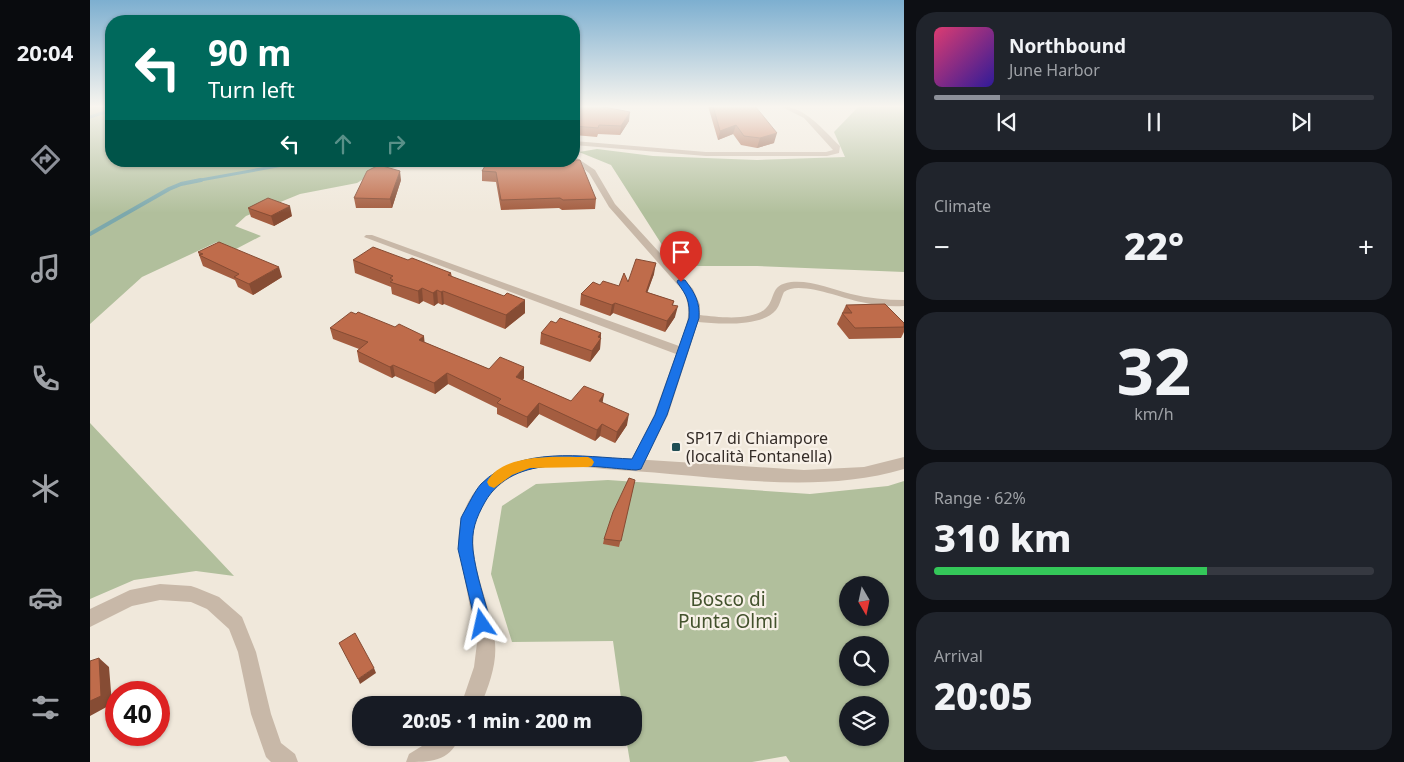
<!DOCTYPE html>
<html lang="en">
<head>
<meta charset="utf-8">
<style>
  :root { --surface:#171b24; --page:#20242c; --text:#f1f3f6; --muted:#9ea1a6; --line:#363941; --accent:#8c9099 }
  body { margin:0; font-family:"Noto Sans",sans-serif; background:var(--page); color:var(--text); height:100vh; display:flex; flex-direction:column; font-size:19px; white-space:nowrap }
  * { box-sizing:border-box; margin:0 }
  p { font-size:16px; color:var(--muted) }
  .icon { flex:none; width:28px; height:28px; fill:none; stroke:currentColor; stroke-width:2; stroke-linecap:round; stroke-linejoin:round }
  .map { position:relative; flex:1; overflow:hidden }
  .side { display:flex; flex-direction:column; gap:12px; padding:12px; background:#0d0f14; width:500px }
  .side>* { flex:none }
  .banner { position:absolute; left:15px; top:15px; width:475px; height:152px; border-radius:20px; box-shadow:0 1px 4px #0004; background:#00695c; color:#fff; overflow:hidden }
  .needle { width:32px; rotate:171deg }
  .controls { position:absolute; left:749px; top:576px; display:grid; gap:10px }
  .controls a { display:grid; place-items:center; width:50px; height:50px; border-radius:50%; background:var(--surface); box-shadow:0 1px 4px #0004; font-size:25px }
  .speed { position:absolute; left:15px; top:681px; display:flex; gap:10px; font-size:25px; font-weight:700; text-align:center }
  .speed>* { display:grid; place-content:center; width:65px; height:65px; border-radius:50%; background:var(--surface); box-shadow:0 1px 4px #0004; line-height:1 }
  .speed .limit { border:8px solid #d22; background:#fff; color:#111 }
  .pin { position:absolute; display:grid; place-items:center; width:42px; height:42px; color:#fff; margin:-51px -21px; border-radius:50% 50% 50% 0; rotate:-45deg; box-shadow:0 0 5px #0007 }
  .pin .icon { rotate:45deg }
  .me { position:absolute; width:55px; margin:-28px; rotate:349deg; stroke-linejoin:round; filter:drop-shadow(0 0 4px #0008) }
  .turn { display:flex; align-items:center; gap:18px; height:105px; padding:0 20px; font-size:22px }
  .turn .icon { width:65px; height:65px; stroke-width:2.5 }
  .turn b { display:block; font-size:35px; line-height:42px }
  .lanes { display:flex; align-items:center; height:48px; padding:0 20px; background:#0003; justify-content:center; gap:25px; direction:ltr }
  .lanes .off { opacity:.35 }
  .big { font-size:38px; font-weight:800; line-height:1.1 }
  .side .widget { flex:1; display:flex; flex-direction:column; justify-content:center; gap:8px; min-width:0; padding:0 18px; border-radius:20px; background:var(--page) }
  .side .dial { align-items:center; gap:0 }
  .dial b { font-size:65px; line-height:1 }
  .song { display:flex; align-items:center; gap:15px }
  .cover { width:60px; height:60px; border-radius:8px; background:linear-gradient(135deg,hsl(340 70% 55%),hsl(250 70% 35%)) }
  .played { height:5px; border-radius:2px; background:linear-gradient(90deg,var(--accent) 15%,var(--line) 15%) }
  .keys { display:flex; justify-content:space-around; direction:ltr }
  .heat { display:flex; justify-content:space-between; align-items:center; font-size:28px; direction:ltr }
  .charge { height:8px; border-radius:4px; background:linear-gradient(90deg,#34c759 62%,var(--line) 0) }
  .trip { position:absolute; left:262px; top:696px; width:290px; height:50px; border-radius:20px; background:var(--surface); box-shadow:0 1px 4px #0004; font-weight:800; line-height:50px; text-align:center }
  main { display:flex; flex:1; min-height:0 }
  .dock { display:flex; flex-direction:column; width:90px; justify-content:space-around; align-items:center; background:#090b0e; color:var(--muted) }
  .dock .icon { width:35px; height:35px }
  .dock .active { color:var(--accent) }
  .dock b { font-size:22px; color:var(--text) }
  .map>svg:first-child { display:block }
  .green { fill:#b1bf9c; fill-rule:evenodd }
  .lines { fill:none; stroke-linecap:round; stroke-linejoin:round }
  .stream-far1 { stroke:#7ca8ac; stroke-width:3 }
  .stream { stroke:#7ca8ac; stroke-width:4 }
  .minor { fill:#c8b8a8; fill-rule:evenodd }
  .tertiary { fill:#c8b8a8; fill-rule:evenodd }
  .wall { fill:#a45d40 }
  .shaded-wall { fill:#864c34 }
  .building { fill:#bf6c4b; stroke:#864c34 }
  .route { fill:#1a73e8; stroke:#114b97 }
  .slow { fill:#f59e0b }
  .poi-dot { fill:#204e54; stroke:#f8f1e8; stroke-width:2 }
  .labels { text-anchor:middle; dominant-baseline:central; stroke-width:4.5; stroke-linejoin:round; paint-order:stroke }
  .poi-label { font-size:16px; fill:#352d28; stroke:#f8f1e8; text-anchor:start }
  .near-park-label { font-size:19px; fill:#43522d; stroke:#f8f1e8 }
</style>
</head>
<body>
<main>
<nav class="dock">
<b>20:04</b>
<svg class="icon active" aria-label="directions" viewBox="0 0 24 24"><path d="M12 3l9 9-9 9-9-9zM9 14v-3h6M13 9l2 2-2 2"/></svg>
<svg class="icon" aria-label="music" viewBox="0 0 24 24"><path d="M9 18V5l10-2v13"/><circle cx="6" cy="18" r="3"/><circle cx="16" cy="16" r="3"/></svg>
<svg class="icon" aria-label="phone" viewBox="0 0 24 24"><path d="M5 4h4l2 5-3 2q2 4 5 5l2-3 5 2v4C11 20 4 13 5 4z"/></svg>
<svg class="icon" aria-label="climate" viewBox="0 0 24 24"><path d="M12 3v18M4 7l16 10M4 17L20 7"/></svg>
<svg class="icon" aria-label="car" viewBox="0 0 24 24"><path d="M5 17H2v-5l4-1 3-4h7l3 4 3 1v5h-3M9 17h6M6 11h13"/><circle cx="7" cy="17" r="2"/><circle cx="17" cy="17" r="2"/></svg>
<svg class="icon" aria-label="filters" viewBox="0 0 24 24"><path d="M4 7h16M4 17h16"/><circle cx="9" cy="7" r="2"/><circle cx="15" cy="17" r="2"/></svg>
</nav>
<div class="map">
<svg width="814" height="762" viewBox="0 0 814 762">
  <rect width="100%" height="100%" fill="#f0e8db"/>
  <path class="green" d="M0 106H21V161H334L285 172 267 183 210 194 156 216 145 226 171 236 146 249 127 242 52 277 0 324Z
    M769 106H814V272L667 266H593L574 248 521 165 489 152 507 149 563 156 667 160 755 157 744 132Z
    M0 423 144 576 106 571 44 580 0 599Z
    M518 480 720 494 798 486 814 481V762H700L696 756 662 762H540L536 738H544V705H532L523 641 422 642 401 574 412 506 446 484ZM758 585H790V618H758ZM758 645H790V678H758ZM758 705H790V738H758Z"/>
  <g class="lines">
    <path class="stream-far1" d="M0 117 21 110
      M105 181 215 161"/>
    <path class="stream" d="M0 234 79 189 91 184 111 180"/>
    <path class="minor" d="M690 106C715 106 733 130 750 146L749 153 737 156H616L484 145V141L616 152H736L743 150 714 118Z
      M484 156 505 170 525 204 603 289 610 305V315C628 317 658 321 674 310 687 300 678 285 701 282 721 280 742 289 761 294 778 298 796 300 814 300V306C799 307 785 305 771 302 753 299 709 280 694 292 691 298 690 305 686 310 672 327 629 324 608 322L578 415 551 469 546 471 541 469 539 465 564 415 586 354 274 237 276 235H282L589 346C596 325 603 314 594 292L519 207 499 173 484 161Z"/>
    <path class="tertiary" d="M481 455 714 470 774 467 814 457V469C722 496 623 475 528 470 499 468 467 462 438 470 417 475 394 496 387 517 373 558 402 602 405 643 407 664 399 685 391 705H371L384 667 387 643 368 545C369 478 422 455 481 455Z
      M70 584 101 586 107 588 129 597 152 617 166 652 181 714 191 743 205 754 208 762H181L176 757 161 714 148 652 139 629 117 609 101 602 70 600 42 606 0 627V609L40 590Z
      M345 738H369C359 762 340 762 316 762L319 754Z"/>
  </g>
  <path class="wall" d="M484 106 539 121 530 135 508 134 507 137 484 135Z
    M618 106H665L684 143 667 148 651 145 643 134 628 140Z
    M398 161 506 199 505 209 472 210 469 208 411 210 406 182 392 181V171Z
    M311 180 302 208H266L264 198Z
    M158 208 202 216 184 226 161 217Z
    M108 252 192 277 163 295 148 287 145 280 113 266Z
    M263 260H318L361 273 362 277 435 313 415 329 354 304 352 305 348 303 344 306 333 301 329 304 302 294 301 287 265 273Z
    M564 274 557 292 584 301 583 305 585 317 575 332 523 313 520 316 490 305 491 294 510 285 529 286 538 282Z
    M756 305 814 323V332L811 338 759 339 747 324Z
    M466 323 511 333 510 349 500 362 450 344 451 333Z
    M305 327 334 336V342L399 369 434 378 433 380 481 401 514 394 512 402 537 425 525 443 510 436 505 441 449 414 437 428 407 414V408L358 384 345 394 305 376 302 378 269 362 267 351 269 349 243 339 240 328Z
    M545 480 529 547 513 544 514 539Z"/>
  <path class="shaded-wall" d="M540 112 539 121 530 135 531 126Z
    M646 125 643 134 628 140 630 131Z
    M687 133 684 143 667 148 670 138Z
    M310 171 311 180 302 208 300 199Z
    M200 206 202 216 184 226 181 216Z
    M566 263 564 274 554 302 556 292Z
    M189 267 192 277 163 295 159 284Z
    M332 288 333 301 329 304 328 291Z
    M347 290 348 303 344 306 343 293Z
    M353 291 354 304 352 305 351 292Z
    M435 300V313L415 329 416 315Z
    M525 303 523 313 520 316 522 305Z
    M588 306 585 317 575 332 577 321Z
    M511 333 510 349 500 362 502 351 508 337Z
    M334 336 335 347 329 340Z
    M303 365 305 376 302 378 300 367Z
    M434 367V378L426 388V377Z
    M357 373 358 384 345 394 344 383Z
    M514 394 512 406 509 401Z
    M449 403V414L437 428V417Z
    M539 414 537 425 525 443 527 432Z
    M512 424 510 436 505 441 507 430Z
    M9 658 19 667 22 704 0 716V701Z
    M284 668 286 673 270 684 268 679Z"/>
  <path class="building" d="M484 106H509L540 112 531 126 509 125 508 128 484 126Z
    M623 106H665L687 133 670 138 654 136 646 125 630 131Z
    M484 160H490L506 199 473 200 470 198 411 200 406 172 392 171 398 161H484Z
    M289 165 310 171 300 199 264 198 277 171Z
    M178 198 200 206 181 216 158 208Z
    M129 242 189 267 159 284 144 277 149 274 109 255 113 254 108 252Z
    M283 247 318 260 322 258 361 273 358 275 414 296 417 293 435 300 416 315 353 291 351 292 347 290 343 293 332 288 328 291 300 282 303 280 300 278 303 276 263 260Z
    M546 259 566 263 556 292 584 301 582 305 588 306 577 321 525 303 522 305 491 294 503 282 510 285 513 281 529 286 534 273 538 282Z
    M795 304 814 323V327L765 328 752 313H762L756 305Z
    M261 312 266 314 268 312 305 327 309 324 334 336 329 340 399 369 410 357 434 367 426 377 481 401 494 386 514 394 509 401 539 414 527 432 512 424 507 430 449 403 437 417 407 403 411 399 357 373 344 383 303 365 300 367 267 351 278 342 240 328Z
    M470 318 511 333 508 337 511 338 502 351 451 333 461 321 466 323Z
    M539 478 545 480 531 541 514 539 523 512Z
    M265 633 284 668 268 679 249 643Z
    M9 658 11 696 0 701V661Z"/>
  <linearGradient id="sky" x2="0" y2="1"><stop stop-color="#7dafd0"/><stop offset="0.5" stop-color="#f8f5ef"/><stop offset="1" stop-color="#f8f5ef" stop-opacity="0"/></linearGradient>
  <rect width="814" height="213" fill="url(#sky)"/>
  <path class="route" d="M588 280H595C605 293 610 302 609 318L577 415 551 469 546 470C497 467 424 451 395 502 386 518 381 531 383 550 386 575 395 600 401 624L398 630 392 633 387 630 368 549 371 518 373 514C379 504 384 492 391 484 430 445 492 457 542 459L565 415 599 318C600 301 597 296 587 282Z"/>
  <path class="slow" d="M498 457 502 459 504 462 502 466 498 467 440 468 422 475 404 488 399 486 397 482C412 452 470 457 498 457Z"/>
  <rect class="poi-dot" x="581" y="442" width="10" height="10" rx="2.5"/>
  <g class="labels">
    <g class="poi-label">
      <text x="596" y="438">SP17 di Chiampore<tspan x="596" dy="18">(località Fontanella)</tspan></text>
    </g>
    <g class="near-park-label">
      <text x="638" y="599">Bosco di<tspan x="638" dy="22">Punta Olmi</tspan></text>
    </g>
  </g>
</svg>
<div class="controls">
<a><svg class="needle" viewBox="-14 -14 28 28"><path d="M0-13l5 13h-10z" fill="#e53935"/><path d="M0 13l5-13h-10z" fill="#9ea1a6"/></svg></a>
<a><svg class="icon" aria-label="search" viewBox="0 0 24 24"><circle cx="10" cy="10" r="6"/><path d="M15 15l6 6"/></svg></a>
<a><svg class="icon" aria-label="layers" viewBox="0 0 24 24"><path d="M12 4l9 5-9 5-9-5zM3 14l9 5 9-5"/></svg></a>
</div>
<div class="speed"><div class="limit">40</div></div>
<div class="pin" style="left:591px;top:282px;background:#d93025"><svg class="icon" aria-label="arrive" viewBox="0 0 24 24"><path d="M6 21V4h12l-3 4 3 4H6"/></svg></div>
<svg class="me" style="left:392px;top:624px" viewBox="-20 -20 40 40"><path d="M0-17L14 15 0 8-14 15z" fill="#1a73e8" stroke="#fff" stroke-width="4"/></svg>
<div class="trip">20:05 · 1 min · 200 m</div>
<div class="banner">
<div class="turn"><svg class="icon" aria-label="left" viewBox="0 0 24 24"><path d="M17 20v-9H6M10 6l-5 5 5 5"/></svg><div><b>90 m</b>Turn left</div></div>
<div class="lanes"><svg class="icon" aria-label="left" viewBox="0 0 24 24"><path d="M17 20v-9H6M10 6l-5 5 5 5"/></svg><svg class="icon off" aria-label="ahead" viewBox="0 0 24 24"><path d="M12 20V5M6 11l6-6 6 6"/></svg><svg class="icon off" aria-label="right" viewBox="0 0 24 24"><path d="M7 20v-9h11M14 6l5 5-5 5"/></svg></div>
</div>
</div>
<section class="side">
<div class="widget">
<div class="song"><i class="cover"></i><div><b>Northbound</b><p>June Harbor</p></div></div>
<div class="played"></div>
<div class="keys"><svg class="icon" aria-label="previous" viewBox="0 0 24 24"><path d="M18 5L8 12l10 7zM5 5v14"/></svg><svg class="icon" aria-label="pause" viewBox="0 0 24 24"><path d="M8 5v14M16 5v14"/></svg><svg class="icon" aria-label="next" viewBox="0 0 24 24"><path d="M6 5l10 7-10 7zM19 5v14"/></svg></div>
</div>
<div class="widget"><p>Climate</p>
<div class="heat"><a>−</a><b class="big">22°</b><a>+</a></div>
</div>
<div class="widget dial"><b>32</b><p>km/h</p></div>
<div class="widget"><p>Range · 62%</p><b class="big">310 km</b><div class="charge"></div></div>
<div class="widget"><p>Arrival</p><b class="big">20:05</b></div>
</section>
</main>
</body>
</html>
